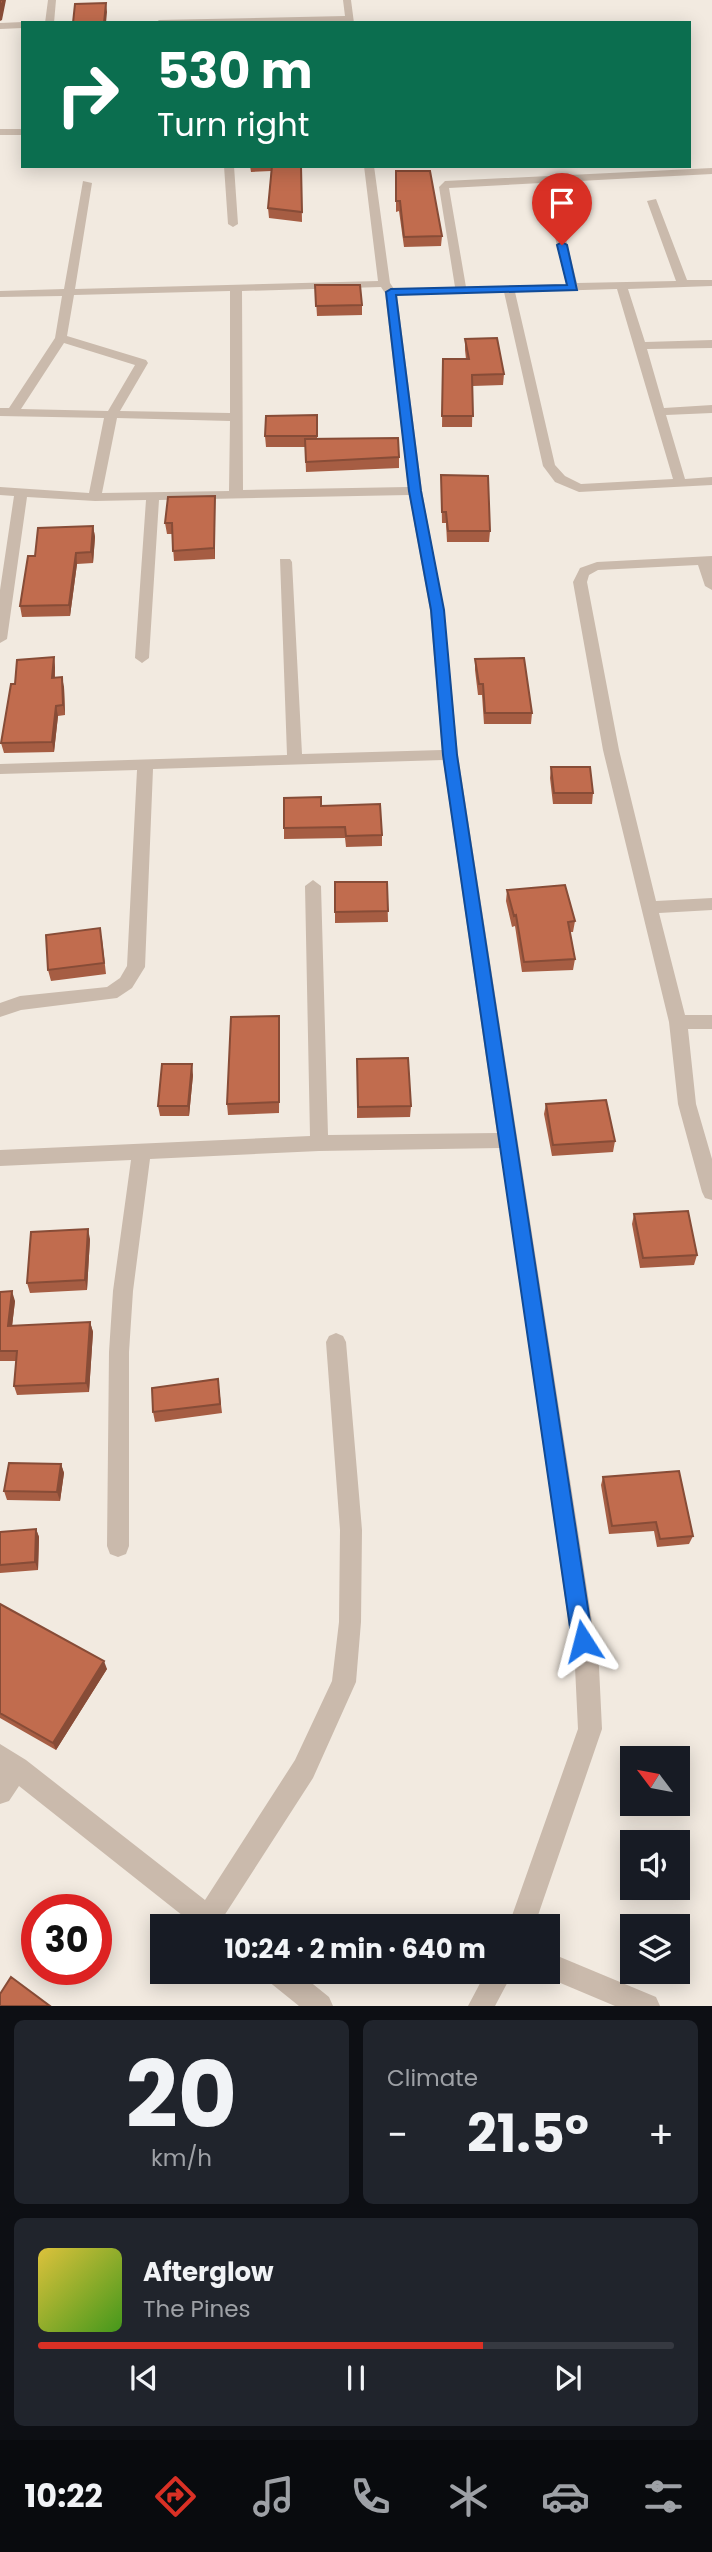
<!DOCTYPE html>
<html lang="en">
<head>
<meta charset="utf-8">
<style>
  :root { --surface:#171b24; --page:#20242c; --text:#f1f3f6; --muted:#9ea1a6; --line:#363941; --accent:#d93025 }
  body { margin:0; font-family:Poppins,sans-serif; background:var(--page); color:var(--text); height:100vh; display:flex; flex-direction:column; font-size:26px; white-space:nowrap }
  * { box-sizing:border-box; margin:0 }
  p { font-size:23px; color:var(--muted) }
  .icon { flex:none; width:38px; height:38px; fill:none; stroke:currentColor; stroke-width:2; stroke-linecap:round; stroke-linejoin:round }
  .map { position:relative; height:2006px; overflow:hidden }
  .panel { display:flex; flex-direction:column; gap:14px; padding:14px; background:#0d0f14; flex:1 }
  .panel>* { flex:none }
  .top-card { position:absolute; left:21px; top:21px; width:670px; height:147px; border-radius:0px; box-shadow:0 4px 18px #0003; background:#0b6e4f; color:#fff; overflow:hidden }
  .needle { width:46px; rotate:302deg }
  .controls { position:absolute; left:620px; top:1746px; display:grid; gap:14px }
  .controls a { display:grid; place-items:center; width:70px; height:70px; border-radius:0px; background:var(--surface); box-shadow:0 4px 18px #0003; font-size:35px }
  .speed { position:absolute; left:21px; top:1894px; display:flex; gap:14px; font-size:35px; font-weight:700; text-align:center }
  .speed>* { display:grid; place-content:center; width:91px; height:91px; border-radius:50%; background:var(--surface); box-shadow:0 4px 18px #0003; line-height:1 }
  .speed .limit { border:10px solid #d22; background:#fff; color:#111 }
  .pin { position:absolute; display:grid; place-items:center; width:60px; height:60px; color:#fff; margin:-72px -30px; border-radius:50% 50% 50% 0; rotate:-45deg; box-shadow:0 0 7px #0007 }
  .pin .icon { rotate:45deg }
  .me { position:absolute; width:77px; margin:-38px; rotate:351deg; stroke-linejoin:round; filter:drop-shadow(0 0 5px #0008) }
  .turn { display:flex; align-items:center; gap:24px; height:147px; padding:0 21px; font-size:32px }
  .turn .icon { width:91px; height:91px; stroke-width:2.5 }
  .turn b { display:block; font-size:49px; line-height:60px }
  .big { font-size:52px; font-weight:700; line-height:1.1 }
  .panel .tile { flex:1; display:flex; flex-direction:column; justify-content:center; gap:10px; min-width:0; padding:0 24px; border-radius:10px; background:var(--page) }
  .panel .dial { align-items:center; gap:0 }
  .dial b { font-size:91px; line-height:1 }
  .song { display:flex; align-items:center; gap:21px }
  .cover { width:84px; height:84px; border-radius:10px; background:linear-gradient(135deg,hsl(50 70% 55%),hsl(100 70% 35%)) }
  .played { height:7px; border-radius:4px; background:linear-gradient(90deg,var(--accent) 70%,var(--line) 70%) }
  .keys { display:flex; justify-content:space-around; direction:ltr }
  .heat { display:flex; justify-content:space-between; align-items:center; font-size:38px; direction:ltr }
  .panel .tiles { flex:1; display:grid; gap:14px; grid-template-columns:1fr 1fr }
  .tile:last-child { grid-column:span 2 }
  .trip { position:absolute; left:150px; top:1914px; width:410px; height:70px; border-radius:0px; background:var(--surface); box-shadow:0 4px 18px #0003; font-weight:700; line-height:70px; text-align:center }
  .tab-bar { display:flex; height:112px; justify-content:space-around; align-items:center; background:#090b0e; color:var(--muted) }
  .tab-bar .icon { width:49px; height:49px }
  .tab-bar .on { color:var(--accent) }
  .tab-bar b { font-size:32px; color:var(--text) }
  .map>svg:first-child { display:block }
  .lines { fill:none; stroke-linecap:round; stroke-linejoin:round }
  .street { fill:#cabaac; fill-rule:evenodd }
  .wall { fill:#a65d43 }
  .shaded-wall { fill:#874c37 }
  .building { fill:#c16c4e; stroke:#874c37; stroke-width:2 }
  .route { fill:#1a73e8; stroke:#114b97; stroke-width:2 }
</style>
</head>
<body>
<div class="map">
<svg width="712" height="2006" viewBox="0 0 712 2006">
  <rect width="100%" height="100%" fill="#f2eae0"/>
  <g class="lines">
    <path class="street" d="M48 0H56L54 23H45Z
      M343 0H351L354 23H155L159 20 345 16Z
      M23 22V28L0 29V23Z
      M0 129H23V135H0Z
      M224 166H234L238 224 233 227 228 224Z
      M364 166H374L390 283 394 289 455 287 439 187 445 181 712 168V174L449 188 466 287 566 284 547 203 552 200 557 203 577 283 676 281 647 201 656 199 687 280H712V286L628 289 645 342 712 340V348L647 349 664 408 712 405V413L666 415 685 479 712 477V485L579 492 555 482 543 466 504 292 397 295 422 491 444 610 458 755 599 1667 602 1729 534 1927H508L578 1729 575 1667 500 1148 319 1151 150 1159 133 1291 129 1352V1546L126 1554 118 1557 110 1554 107 1546 109 1352 113 1291 131 1160 0 1166V1150L310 1136 305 886 313 880 321 886 328 1135 497 1133 443 760 153 769 145 967 132 988 117 998 21 1010 0 1017V1003L20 996 107 987 120 978 127 966 137 770 0 774V764L287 755 280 559H290L292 562 302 754 442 750 430 610 409 495 159 500 149 658 142 663 135 658 146 500 95 501 27 497 7 639 0 643V590L14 496 0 495V487L89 493 104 418 0 416V408H9L55 338 62 296 0 297V291L64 289 83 181 92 183 75 289 378 281ZM381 287 385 293 408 487 243 490 242 291ZM617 289 673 479 581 484 565 476 555 465 515 292ZM230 291V413L120 411 148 363 146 360 67 336 74 295ZM64 343 135 365 108 411 21 409ZM117 418 230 421 229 491 102 493Z
      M712 556V590L705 586 698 565 598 570 589 575 587 582 619 750 656 901 712 898V910L659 913 685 1015H712V1029H688L696 1104 712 1159V1200L705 1198 702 1192 678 1104 669 1022 603 750 573 582 580 568 597 562Z
      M336 1333 343 1336 346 1342 362 1530 361 1622 356 1682 313 1778 224 1916 231 1927H197L19 1786 9 1801 0 1804V1744L26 1760 205 1900 295 1760 332 1681 339 1622 340 1530 326 1342 329 1336Z
      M548 1952 656 1997 660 2006H615L539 1974 548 1972Z
      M264 1972H298L329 1997 333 2006H299L268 1981Z
      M486 1972H513L495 2006H468Z"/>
  </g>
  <path class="wall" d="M250 166H301L302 222 269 218 268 208 271 171 251 172Z
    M396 171 442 236 441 246 404 247 399 211 396 212Z
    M315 285 362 305V315L317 316Z
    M465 339 504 374 503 385 473 386 472 427H442L443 359H466L465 350Z
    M317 415V439L399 457V468L306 472 305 447H266L265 436Z
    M441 475 490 531 489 542H447L446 523H442Z
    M215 506V559L174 561 172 534H167L165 523Z
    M93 526 95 537 93 563 77 564 70 616 22 617 20 606 35 556Z
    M54 657 55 668V678L64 687 65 715 58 716 54 752 4 753 1 743 15 684Z
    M475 659 532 713 531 724H484L482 695H478L475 670Z
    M551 767 593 793 592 804H553L550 778Z
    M321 806 382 835V846L346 847 345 838 284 839V828Z
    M335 882H387L388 922 335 923Z
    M507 890 575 921 573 932H570L575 959 573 970 522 972 515 926 512 927 506 901Z
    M102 939 106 974 51 981 48 970Z
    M280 1027 279 1113 228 1115 227 1104Z
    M357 1059 411 1106 410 1117 357 1118Z
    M193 1075 189 1116H160L158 1106Z
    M546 1104 615 1141 613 1152 552 1156 544 1114Z
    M634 1214 697 1255 694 1265 640 1268 632 1224Z
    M90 1239 87 1290 30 1293 27 1283Z
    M0 1292 15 1301 12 1326 90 1322 93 1332 89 1392 17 1395 14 1386 17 1361H0Z
    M218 1379 222 1413 155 1422 153 1412Z
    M61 1464 64 1473 60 1501 7 1500 4 1491Z
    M603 1477 693 1536 689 1544 657 1547 654 1531 609 1534 601 1485Z
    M36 1529 39 1537 38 1570 0 1573V1532Z
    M0 1604 107 1669 56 1750 0 1718Z"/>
  <path class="shaded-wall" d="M3 0H6L2 20 0 21V11Z
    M106 3 107 12 106 23H104Z
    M215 496V559L214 548Z
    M93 526 95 537 93 563 91 552Z
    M76 553 77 564 70 616 69 605Z
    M54 657 55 668 54 688 52 678Z
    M62 677 64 687 65 715 63 705Z
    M56 706 58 716 54 752 52 742Z
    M192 1064 193 1075 189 1116 188 1106Z
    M88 1229 90 1239 87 1290 85 1280Z
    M12 1291 15 1301 11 1335 8 1326Z
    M90 1322 93 1332 89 1392 86 1383Z
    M61 1464 64 1473 60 1501 57 1492Z
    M36 1529 39 1537 38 1570 35 1562Z
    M104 1661 107 1669 56 1750 53 1743Z"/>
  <path class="building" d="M0 0H3L0 11Z
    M106 3 104 23H73L75 4Z
    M272 166H301L302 212 268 208Z
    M396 171H430L442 236 404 237 400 201H396Z
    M315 285H360L362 305 316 306Z
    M497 338 504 374 472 375 473 416H442L443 359H469L465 339Z
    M317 415V436H265L266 416Z
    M398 438 399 457 306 462 305 439Z
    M441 475 488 476 490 531H448L446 512H442Z
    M215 496 214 548 173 551 172 523H165L168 497Z
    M93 526 91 552 76 553 69 605 20 606 28 556H35L38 528Z
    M54 657 52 678 62 677 63 705 56 706 52 742 1 743 11 684H15L17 660Z
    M524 658 532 713H485L483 684H479L475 659Z
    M551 767H590L593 793H554Z
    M321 797V806L380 804 382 835 346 836 345 827 284 828V798Z
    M335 882H387L388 911 335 912Z
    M565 885 575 921 568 922 575 959 524 962 516 915 514 916 507 890Z
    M100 928 104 963 48 970 46 935Z
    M279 1016V1102L227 1104 231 1017Z
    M408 1058 411 1106 358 1107 357 1059Z
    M162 1064H192L188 1106H158Z
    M606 1100 615 1141 553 1145 546 1104Z
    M688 1211 697 1255 643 1258 634 1214Z
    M88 1229 85 1280 27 1283 31 1232Z
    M12 1291 8 1326 90 1322 86 1383 14 1386 17 1351H0V1292Z
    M218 1379 220 1404 153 1412 152 1388Z
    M9 1463 61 1464 57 1492 4 1491Z
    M679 1471 693 1536 660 1539 656 1522 612 1526 603 1477Z
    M36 1529 35 1562 0 1565V1532Z
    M0 1604 104 1661 53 1743 0 1713Z
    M11 1977 50 2006H0V1994Z"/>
  <path class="route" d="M562 242 567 245 577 290 396 295 421 491 444 610 457 755 593 1641 590 1648 583 1651 576 1648 572 1641 443 755 431 610 409 491 386 292 391 289 567 285 557 245Z"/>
</svg>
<div class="controls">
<a><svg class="needle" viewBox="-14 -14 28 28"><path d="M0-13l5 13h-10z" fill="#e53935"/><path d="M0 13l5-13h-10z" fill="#9ea1a6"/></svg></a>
<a><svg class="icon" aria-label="sound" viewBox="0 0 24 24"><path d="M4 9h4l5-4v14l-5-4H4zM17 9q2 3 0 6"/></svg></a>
<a><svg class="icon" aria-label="layers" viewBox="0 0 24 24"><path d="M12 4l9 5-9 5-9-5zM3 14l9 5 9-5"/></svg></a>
</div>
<div class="speed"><div class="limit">30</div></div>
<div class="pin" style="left:562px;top:245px;background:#d93025"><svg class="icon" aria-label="arrive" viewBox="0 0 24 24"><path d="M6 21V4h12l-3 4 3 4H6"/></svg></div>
<svg class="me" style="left:583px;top:1641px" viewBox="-20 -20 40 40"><path d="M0-17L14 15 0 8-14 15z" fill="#1a73e8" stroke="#fff" stroke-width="4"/></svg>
<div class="trip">10:24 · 2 min · 640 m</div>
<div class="top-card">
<div class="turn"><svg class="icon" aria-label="right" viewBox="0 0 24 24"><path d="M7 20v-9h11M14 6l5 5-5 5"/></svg><div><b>530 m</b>Turn right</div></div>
</div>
</div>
<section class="panel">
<div class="tiles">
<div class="tile dial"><b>20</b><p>km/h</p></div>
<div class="tile"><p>Climate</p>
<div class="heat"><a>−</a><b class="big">21.5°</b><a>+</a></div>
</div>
<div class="tile">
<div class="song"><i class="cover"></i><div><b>Afterglow</b><p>The Pines</p></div></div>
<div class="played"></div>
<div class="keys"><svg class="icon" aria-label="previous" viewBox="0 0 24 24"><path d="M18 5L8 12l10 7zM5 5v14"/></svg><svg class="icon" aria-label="pause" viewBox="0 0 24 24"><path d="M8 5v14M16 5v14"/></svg><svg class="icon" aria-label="next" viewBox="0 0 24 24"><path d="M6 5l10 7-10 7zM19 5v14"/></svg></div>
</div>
</div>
</section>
<nav class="tab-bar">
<b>10:22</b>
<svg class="icon on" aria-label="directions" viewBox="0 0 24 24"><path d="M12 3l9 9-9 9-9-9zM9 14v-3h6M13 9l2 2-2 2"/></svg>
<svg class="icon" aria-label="music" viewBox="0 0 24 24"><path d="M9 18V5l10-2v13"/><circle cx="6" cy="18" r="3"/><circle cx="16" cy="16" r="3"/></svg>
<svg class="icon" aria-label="phone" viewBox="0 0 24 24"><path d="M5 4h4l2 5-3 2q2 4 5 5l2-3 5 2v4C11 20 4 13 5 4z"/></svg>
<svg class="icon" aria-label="climate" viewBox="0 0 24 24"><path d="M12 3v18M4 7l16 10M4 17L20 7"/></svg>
<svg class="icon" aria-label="car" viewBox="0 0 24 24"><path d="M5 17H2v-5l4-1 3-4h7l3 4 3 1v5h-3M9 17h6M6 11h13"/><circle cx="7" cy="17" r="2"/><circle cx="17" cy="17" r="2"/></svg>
<svg class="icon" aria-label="filters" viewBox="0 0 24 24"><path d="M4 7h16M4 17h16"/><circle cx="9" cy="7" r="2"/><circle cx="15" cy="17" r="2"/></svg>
</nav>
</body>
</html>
